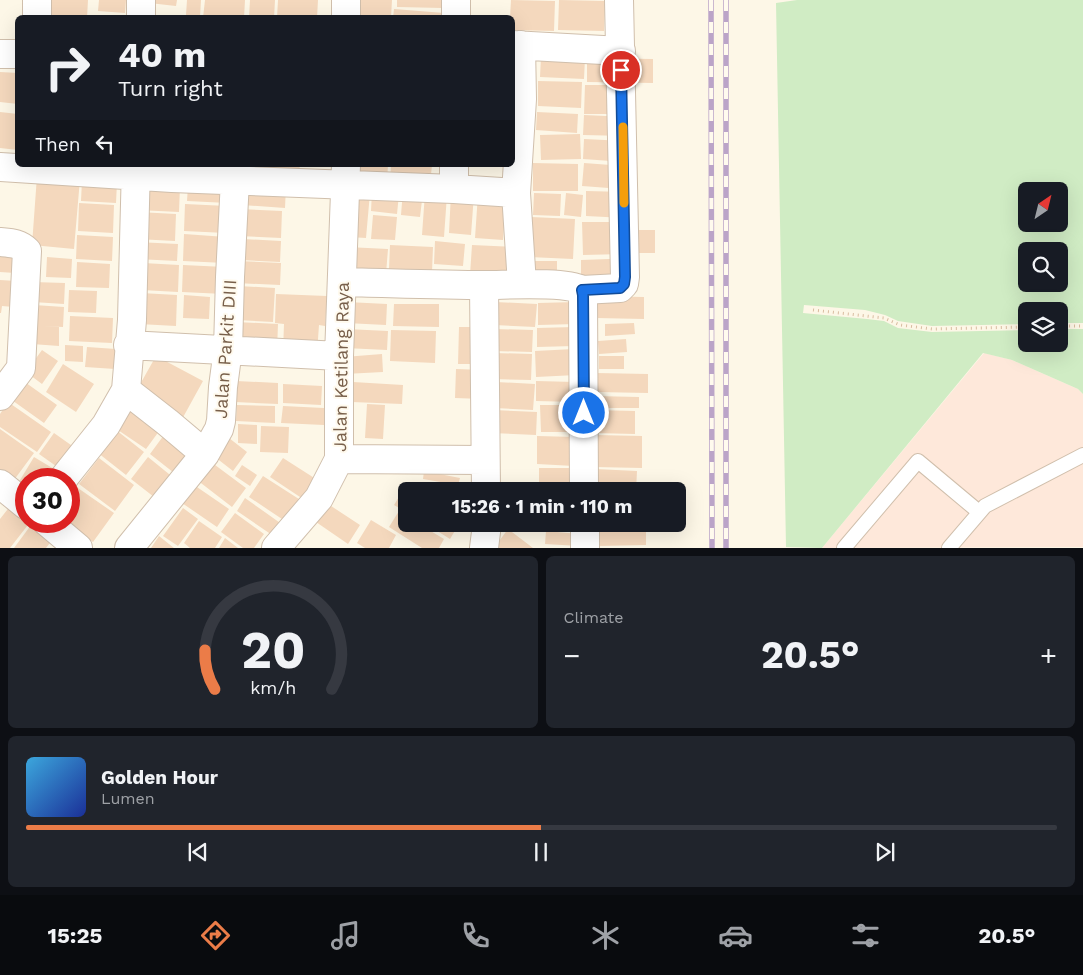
<!DOCTYPE html>
<html lang="en">
<head>
<meta charset="utf-8">
<style>
  :root { --surface:#171b24; --page:#20242c; --text:#f1f3f6; --muted:#9ea1a6; --line:#363941; --accent:#eb7c48 }
  body { margin:0; font-family:"Work Sans",sans-serif; background:var(--page); color:var(--text); height:100vh; display:flex; flex-direction:column; font-size:19px; white-space:nowrap }
  * { box-sizing:border-box; margin:0 }
  p { font-size:16px; color:var(--muted) }
  .icon { flex:none; width:28px; height:28px; fill:none; stroke:currentColor; stroke-width:2; stroke-linecap:round; stroke-linejoin:round }
  .map { position:relative; height:548px; overflow:hidden }
  .details { display:flex; flex-direction:column; gap:8px; padding:8px; background:#0d0f14; flex:1 }
  .details>* { flex:none }
  .banner { position:absolute; left:15px; top:15px; width:500px; height:152px; border-radius:8px; box-shadow:0 5px 20px #0002; background:#171b24; color:var(--text); overflow:hidden }
  .needle { width:32px; rotate:35deg }
  .controls { position:absolute; left:1018px; top:182px; display:grid; gap:10px }
  .controls a { display:grid; place-items:center; width:50px; height:50px; border-radius:8px; background:var(--surface); box-shadow:0 5px 20px #0002; font-size:25px }
  .speed { position:absolute; left:15px; top:468px; display:flex; gap:10px; font-size:25px; font-weight:700; text-align:center }
  .speed>* { display:grid; place-content:center; width:65px; height:65px; border-radius:50%; background:var(--surface); box-shadow:0 5px 20px #0002; line-height:1 }
  .speed .limit { border:8px solid #d22; background:#fff; color:#111 }
  .pin { position:absolute; display:grid; place-items:center; width:42px; height:42px; color:#fff; margin:-21px; border:2px solid #fff; border-radius:50%; box-shadow:0 1px 5px #0007 }
  .me { position:absolute; width:55px; margin:-28px; rotate:0deg; stroke-linejoin:round; filter:drop-shadow(0 0 4px #0008) }
  .turn { display:flex; align-items:center; gap:18px; height:105px; padding:0 20px; font-size:22px }
  .turn .icon { width:65px; height:65px; stroke-width:2.5 }
  .turn b { display:block; font-size:35px; line-height:42px }
  .then { display:flex; align-items:center; height:48px; padding:0 20px; background:#0003; gap:10px; font-size:19px }
  .big { font-size:38px; font-weight:700; line-height:1.1 }
  .details .widget { flex:1; display:flex; flex-direction:column; justify-content:center; gap:8px; min-width:0; padding:0 18px; border-radius:8px; background:var(--page) }
  .details .dial { align-items:center; gap:0 }
  .dial svg { height:130px; overflow:visible; fill:none; stroke:var(--line); stroke-width:7; stroke-linecap:round; text-anchor:middle }
  .dial text { fill:var(--text); stroke:none }
  .song { display:flex; align-items:center; gap:15px }
  .cover { width:60px; height:60px; border-radius:8px; background:linear-gradient(135deg,hsl(200 70% 55%),hsl(230 70% 35%)) }
  .played { height:5px; border-radius:2px; background:linear-gradient(90deg,var(--accent) 50%,var(--line) 50%) }
  .keys { display:flex; justify-content:space-around; direction:ltr }
  .heat { display:flex; justify-content:space-between; align-items:center; font-size:28px; direction:ltr }
  .details .tiles { flex:1; display:grid; gap:8px; grid-template-columns:1fr 1fr }
  .widget:last-child { grid-column:span 2 }
  .trip { position:absolute; left:398px; top:482px; width:288px; height:50px; border-radius:8px; background:var(--surface); box-shadow:0 5px 20px #0002; font-weight:700; line-height:50px; text-align:center }
  .dock { display:flex; height:80px; justify-content:space-around; align-items:center; background:#090b0e; color:var(--muted) }
  .dock .icon { width:35px; height:35px }
  .dock .active { color:var(--accent) }
  .dock b { font-size:22px; color:var(--text) }
  .map>svg:first-child { display:block }
  .commercial { fill:#fee8da }
  .green { fill:#d0ecc4; fill-rule:evenodd }
  .building { fill:#f4d8bd }
  .lines { fill:none; stroke-linecap:round; stroke-linejoin:round }
  .lane-casing { stroke:#d0bfac; stroke-width:16 }
  .street-casing { stroke:#d0bfac; stroke-width:30 }
  .path { stroke:#d9bca0; stroke-width:3; stroke-dasharray:1 4; stroke-linecap:butt }
  .lane { stroke:#fff; stroke-width:14 }
  .street { stroke:#fff; stroke-width:28 }
  .rail-casing { stroke:#bba4c8; stroke-width:5.5 }
  .rail { stroke:#fffaee; stroke-width:4; stroke-dasharray:11; stroke-linecap:butt }
  .route-casing { stroke:#114b97; stroke-width:12 }
  .route { stroke:#1a73e8; stroke-width:9 }
  .slow { stroke:#f59e0b; stroke-width:9 }
  .labels { text-anchor:middle; dominant-baseline:central; stroke-width:4; stroke-linejoin:round; paint-order:stroke }
  .street-label { font-size:18px; fill:#785f4a; stroke:#fffaee }
</style>
</head>
<body>
<div class="map">
<svg width="1083" height="548" viewBox="0 0 1083 548">
  <rect width="100%" height="100%" fill="#fdf7e7"/>
  <path class="commercial" d="M984 353 1012 360 1078 389 1083 394V547L822 548Z"/>
  <path class="green" d="M797 0H1083V323H1059V311H1026V324L932 326 898 321 885 315 865 310 804 305 803 313 867 319 884 321 898 328 932 332 1026 330V344H1059V329H1083V394L1078 389 1012 360 983 353 822 548 786 547 776 3ZM1026 191H1059V224H1026ZM1026 251H1059V284H1026Z"/>
  <path class="building" d="M49 0H88L87 18H47Z
    M99 0H126L125 13 98 11Z
    M149 0H177L176 6 149 3Z
    M187 0H201L200 17 186 15Z
    M205 0H245L244 18H203Z
    M250 0H275L274 18H249Z
    M278 0H318L317 18H277Z
    M360 0H392L391 18H360Z
    M397 0H443V8L397 7Z
    M511 0 555 1 554 31 512 30V18H510Z
    M559 0 605 1 604 31 558 30Z
    M394 9 444 13V18H393Z
    M541 57 585 58 584 79 540 77Z
    M587 58 653 59V83L587 82Z
    M0 72 18 73V104L0 102Z
    M538 81 582 82 581 108 538 106Z
    M585 85H631V114H584Z
    M0 112 18 114V150L0 148Z
    M537 112 578 114 577 133 536 130Z
    M584 115 627 117 626 136 583 135Z
    M580 134 581 159 541 160 540 135Z
    M584 139 625 141V162L583 159Z
    M533 163 578 164V191H533Z
    M584 163 624 166 622 189 582 186Z
    M258 165H300L298 178 257 175Z
    M356 165H388L387 181 355 180Z
    M391 165H432L430 184 390 182Z
    M37 176 80 179 74 249 32 245Z
    M82 180 117 182 116 203 81 201Z
    M243 183 286 186 285 208 242 205Z
    M139 184 180 186 179 212 138 210Z
    M188 186 228 188V203L187 201Z
    M403 190 423 192 420 217 401 215Z
    M586 191 626 192 625 218 586 216Z
    M353 192 370 193 366 238 349 237Z
    M372 192 399 194 397 214 371 211Z
    M425 193 447 195 444 237 422 235Z
    M451 193 474 194 471 235 449 233Z
    M534 193 561 194 560 216 533 215Z
    M566 193 583 195 581 217 564 215Z
    M478 194 506 196 503 240 475 238Z
    M79 203 114 205 113 233 78 231Z
    M185 204 227 206 226 233 184 231Z
    M239 209 282 211 281 238 238 236Z
    M138 212 176 214 175 241 137 239Z
    M373 215 397 217 395 240 371 239Z
    M531 217 575 219 573 259 529 257Z
    M582 222H624V254L583 255Z
    M628 230H655V253H628Z
    M184 234 226 237 225 263 183 261Z
    M77 235 113 237 112 261 76 259Z
    M242 239 281 241 280 262 241 260Z
    M435 241 465 244 463 266 434 264Z
    M137 242 178 244 177 261 137 259Z
    M390 245 433 247 432 272 389 269Z
    M472 245 514 247 513 277 470 275Z
    M347 247 388 249 386 274 345 271Z
    M0 251 16 252 15 273 0 272Z
    M47 257 72 259 71 278 46 277Z
    M637 258 638 281 581 283V260Z
    M237 261 281 263 280 285 236 283Z
    M532 261H557V279H532Z
    M77 262 110 264 109 288 76 287Z
    M143 263 179 265 178 292 142 290Z
    M183 265 225 267 224 294 182 292Z
    M0 280 16 281 14 307 2 306 1 313H0Z
    M33 282 65 283 64 304 33 302Z
    M238 286 275 288 273 322 237 320Z
    M69 290 97 291 96 313 68 312Z
    M141 293 177 295 176 326 139 324Z
    M276 294 327 296 325 326 319 325 317 353 283 351 284 324 275 323Z
    M184 295 210 297 209 319 183 318Z
    M596 296 644 297V319L596 318Z
    M347 302 387 304 386 325 346 323Z
    M495 302 537 304 535 327 494 325Z
    M577 302V324L538 325V303Z
    M394 304H439V327L393 326Z
    M34 305 64 307 63 327 42 326 59 327V346L32 344Z
    M70 316 113 318 112 343 69 341Z
    M236 322 278 324 277 350 234 348Z
    M634 323 635 334 605 336V324Z
    M459 327H483V364H458Z
    M574 327V346L537 347V328Z
    M346 329 388 331 387 350 345 348Z
    M494 329 533 330 532 352 494 351Z
    M391 330 436 331 435 363 390 361Z
    M626 339 627 352 599 354 598 341Z
    M65 345 83 346V362L65 361Z
    M87 347 116 349 115 369 85 367Z
    M574 349 576 375 536 377 535 351Z
    M42 350 58 361 42 384 26 372Z
    M494 353 532 354 531 380 493 379Z
    M382 354 383 372 345 374 344 357Z
    M156 356 203 381 181 421 134 395Z
    M599 356H624V369H599Z
    M63 364 94 384 76 412 46 392Z
    M456 369 483 370 482 399 455 398Z
    M596 373 648 374V393L596 392Z
    M22 380 57 405 44 423 9 398Z
    M236 381 278 383V404L235 402Z
    M536 381 575 382V402L536 401Z
    M353 382 403 385 402 404 352 402Z
    M496 382 535 384 533 410 495 408Z
    M283 384 322 386 321 405 283 403Z
    M595 396 639 397V408H595Z
    M128 397 165 423 146 449 109 424Z
    M8 402 51 432 37 452 0 427V414Z
    M367 404 385 405 383 439 365 438Z
    M237 405 275 406V423L236 421Z
    M540 405H576V432H541Z
    M283 406 324 408V425L281 423Z
    M493 410 537 412 536 435 491 433Z
    M595 410 635 411V434L594 433Z
    M238 424 257 425V444L238 443Z
    M111 426 144 452 126 475 93 449Z
    M261 426 289 427 288 453 260 452Z
    M0 429 34 453 14 480 0 470Z
    M54 433 78 450 63 471 39 454Z
    M164 435 198 461 183 480 150 454Z
    M595 435 642 436V468L594 467Z
    M537 436 575 437 574 466 537 464Z
    M229 438 247 452 233 471 215 457Z
    M34 457 59 472 55 479H26V491L17 485Z
    M148 457 180 483 163 504 131 479Z
    M99 458 134 485 115 511 79 484Z
    M283 458 319 481 306 501 270 477Z
    M211 462 246 488 232 507 197 480Z
    M242 465 257 475 250 486 235 476Z
    M539 468H571L570 487H539Z
    M595 469 637 471 636 491 595 490Z
    M424 471 460 478 458 485 423 479Z
    M263 476 302 501 288 523 249 497Z
    M443 484 465 490V491H441Z
    M194 485 229 509 217 527 182 503Z
    M75 486 114 513 93 542 63 521H69V494Z
    M405 487 412 491H406V512L394 505Z
    M245 498 283 525 275 537 237 511Z
    M15 500 26 509V521H31L10 548H0V519Z
    M328 504 360 525 348 544 316 522Z
    M183 508 198 519 178 546 163 536Z
    M399 511 406 516V524H419L444 539 439 548H422L389 527Z
    M235 513 264 534 254 548H243L221 532Z
    M371 520 396 535 389 548H365L357 543Z
    M34 521 56 535 46 548H14Z
    M199 521 222 537 215 548H190L184 543Z
    M426 524H459L450 539Z
    M544 524H578V529L544 528Z
    M599 524H646V545L599 546Z
    M508 529 533 548H494Z
    M546 531 579 534V546L545 544Z
    M159 536 174 548H151Z
    M225 538 238 548H219Z"/>
  <g class="lines">
    <g class="lane-casing">
      <path id="lane" d="M844 548 918 461 979 512
        M949 548 985 506 1083 455"/>
    </g>
    <g class="street-casing">
      <path id="street" d="M37 18V0
        M141 18V0
        M346 18V0
        M456 18V0
        M512 45 621 51
        M0 54H18
        M0 167 172 178 454 189 516 193 522 99 521 45
        M454 189V165
        M516 193 522 284
        M0 242C11 243 19 243 27 251L21 368 0 396
        M342 282C390 283 438 285 486 285 507 285 564 281 582 290L583 295 584 491
        M484 285 486 491
        M582 290 620 288 624 284 625 277 619 0
        M128 345 339 356
        M126 390 167 422 205 454
        M339 459 484 460
        M63 479 106 425 126 390 132 320 136 165
        M0 484 26 505
        M46 521 78 548
        M585 524V548
        M129 548 205 454 219 429 221 421 223 387 228 349 230 277 235 180
        M276 548 319 498 339 459V356L346 165
        M484 548 487 524"/>
    </g>
    <path class="path" d="M813 310 884 318 900 325 932 329 1026 327
      M1059 326H1083"/>
    <use href="#lane" class="lane"/>
    <use href="#street" class="street"/>
    <g class="rail-casing">
      <path id="rail" d="M711 0 712 548
        M726 0V548"/>
    </g>
    <use href="#rail" class="rail"/>
  </g>
  <g class="lines">
    <g class="route-casing">
      <path id="route" d="M584 413 583 295 582 290 620 288 624 284 625 277 621 70"/>
    </g>
    <use href="#route" class="route"/>
    <path class="slow" d="M623 127 624 203"/>
  </g>
  <g class="labels">
    <g class="street-label">
      <text transform="translate(225 349) rotate(-86)">Jalan Parkit DIII</text>
      <text transform="translate(341 367) rotate(-89)">Jalan Ketilang Raya</text>
    </g>
  </g>
</svg>
<div class="controls">
<a><svg class="needle" viewBox="-14 -14 28 28"><path d="M0-13l5 13h-10z" fill="#e53935"/><path d="M0 13l5-13h-10z" fill="#9ea1a6"/></svg></a>
<a><svg class="icon" aria-label="search" viewBox="0 0 24 24"><circle cx="10" cy="10" r="6"/><path d="M15 15l6 6"/></svg></a>
<a><svg class="icon" aria-label="layers" viewBox="0 0 24 24"><path d="M12 4l9 5-9 5-9-5zM3 14l9 5 9-5"/></svg></a>
</div>
<div class="speed"><div class="limit">30</div></div>
<div class="pin" style="left:621px;top:70px;background:#d93025"><svg class="icon" aria-label="arrive" viewBox="0 0 24 24"><path d="M6 21V4h12l-3 4 3 4H6"/></svg></div>
<svg class="me" style="left:584px;top:413px" viewBox="-20 -20 40 40"><circle r="17" fill="#1a73e8" stroke="#fff" stroke-width="3"/><path d="M0-11L8 9 0 5-8 9z" fill="#fff"/></svg>
<div class="trip">15:26 · 1 min · 110 m</div>
<div class="banner">
<div class="turn"><svg class="icon" aria-label="right" viewBox="0 0 24 24"><path d="M7 20v-9h11M14 6l5 5-5 5"/></svg><div><b>40 m</b>Turn right</div></div>
<div class="then">Then<svg class="icon" aria-label="left" viewBox="0 0 24 24"><path d="M17 20v-9H6M10 6l-5 5 5 5"/></svg></div>
</div>
</div>
<section class="details">
<div class="tiles">
<div class="widget dial"><svg viewBox="0 0 100 80">
<path d="M14 69A42 42 0 1 1 86 69"/>
<path d="M14 69A42 42 0 0 1 8 45" stroke="#eb7c48"/>
<text x="50" y="56" font-size="32" font-weight="700">20</text>
<text x="50" y="72" font-size="11">km/h</text>
</svg></div>
<div class="widget"><p>Climate</p>
<div class="heat"><a>−</a><b class="big">20.5°</b><a>+</a></div>
</div>
<div class="widget">
<div class="song"><i class="cover"></i><div><b>Golden Hour</b><p>Lumen</p></div></div>
<div class="played"></div>
<div class="keys"><svg class="icon" aria-label="previous" viewBox="0 0 24 24"><path d="M18 5L8 12l10 7zM5 5v14"/></svg><svg class="icon" aria-label="pause" viewBox="0 0 24 24"><path d="M8 5v14M16 5v14"/></svg><svg class="icon" aria-label="next" viewBox="0 0 24 24"><path d="M6 5l10 7-10 7zM19 5v14"/></svg></div>
</div>
</div>
</section>
<nav class="dock">
<b>15:25</b>
<svg class="icon active" aria-label="directions" viewBox="0 0 24 24"><path d="M12 3l9 9-9 9-9-9zM9 14v-3h6M13 9l2 2-2 2"/></svg>
<svg class="icon" aria-label="music" viewBox="0 0 24 24"><path d="M9 18V5l10-2v13"/><circle cx="6" cy="18" r="3"/><circle cx="16" cy="16" r="3"/></svg>
<svg class="icon" aria-label="phone" viewBox="0 0 24 24"><path d="M5 4h4l2 5-3 2q2 4 5 5l2-3 5 2v4C11 20 4 13 5 4z"/></svg>
<svg class="icon" aria-label="climate" viewBox="0 0 24 24"><path d="M12 3v18M4 7l16 10M4 17L20 7"/></svg>
<svg class="icon" aria-label="car" viewBox="0 0 24 24"><path d="M5 17H2v-5l4-1 3-4h7l3 4 3 1v5h-3M9 17h6M6 11h13"/><circle cx="7" cy="17" r="2"/><circle cx="17" cy="17" r="2"/></svg>
<svg class="icon" aria-label="filters" viewBox="0 0 24 24"><path d="M4 7h16M4 17h16"/><circle cx="9" cy="7" r="2"/><circle cx="15" cy="17" r="2"/></svg>
<b>20.5°</b>
</nav>
</body>
</html>
